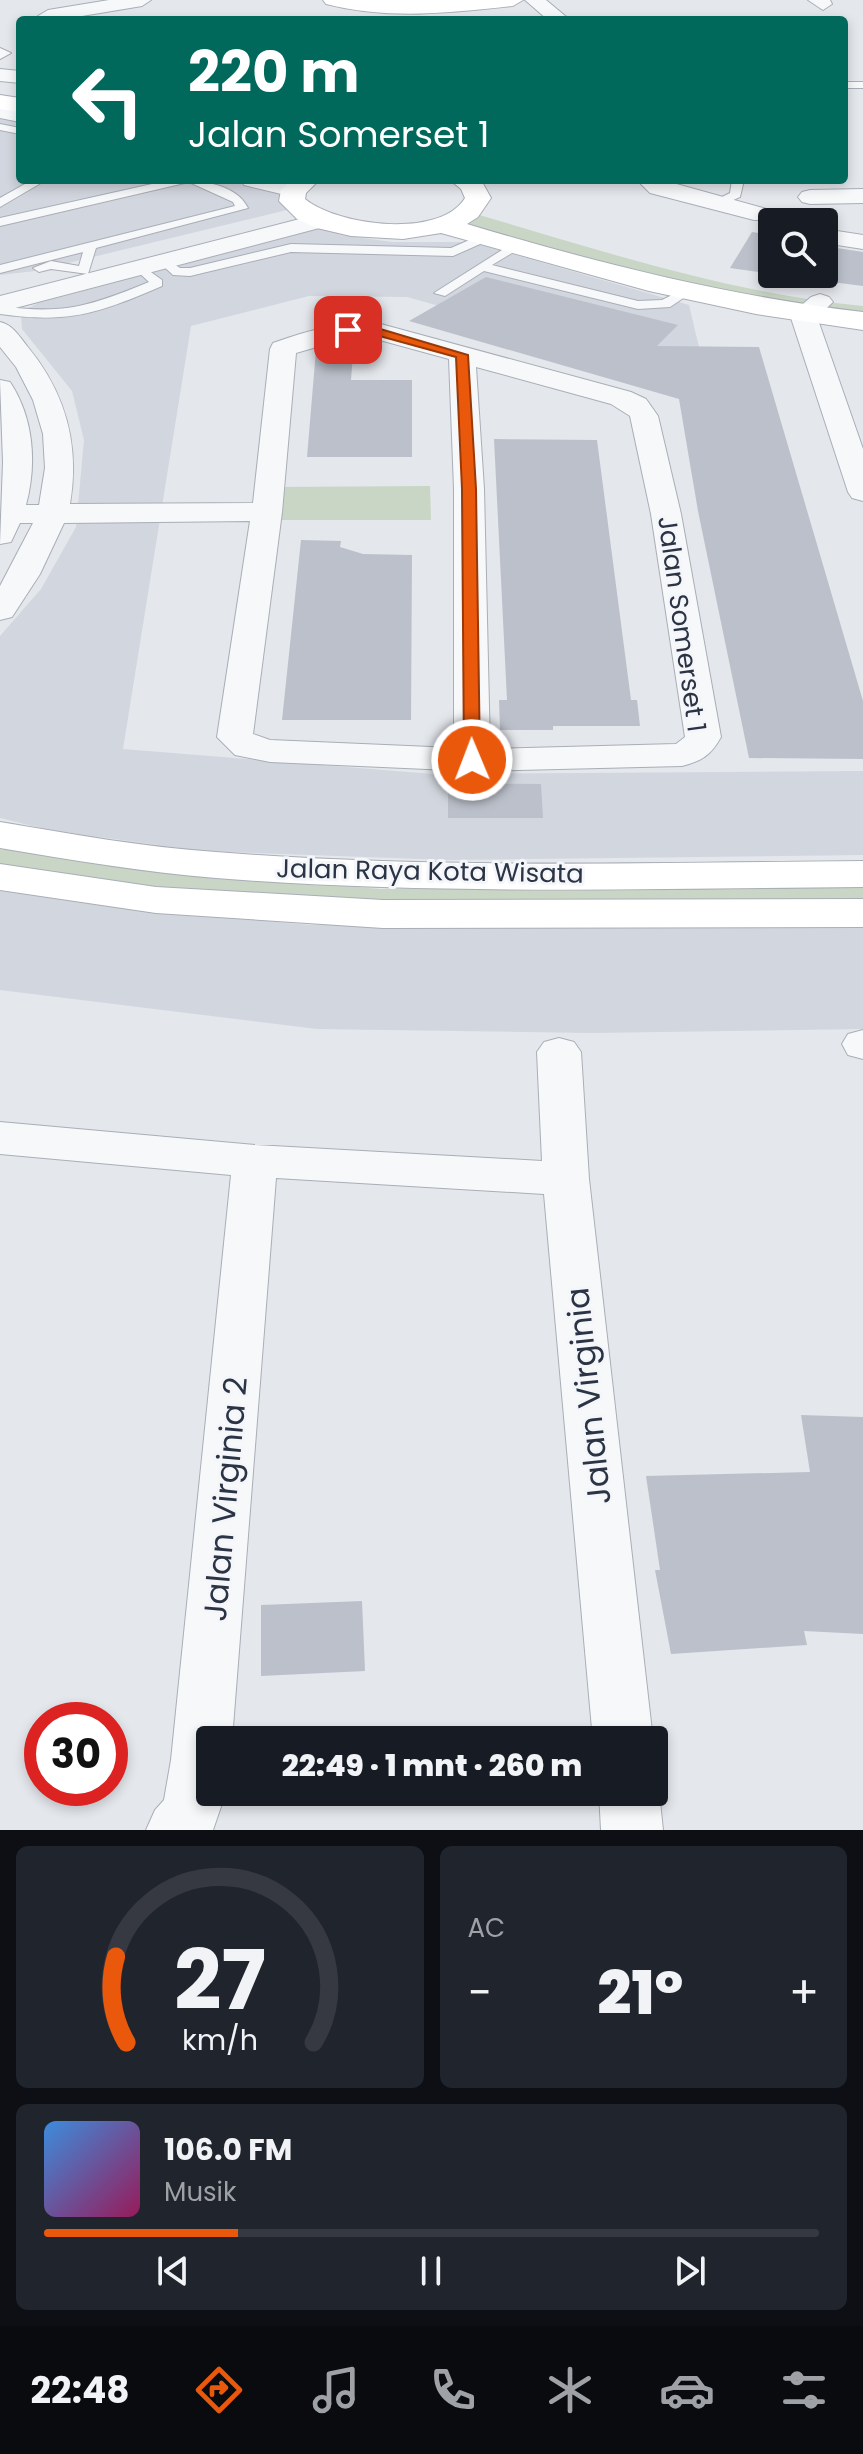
<!DOCTYPE html>
<html lang="id">
<head>
<meta charset="utf-8">
<style>
  :root { --surface:#171b24; --page:#20242c; --text:#f1f3f6; --muted:#9ea1a6; --line:#363941; --accent:#ea580c }
  body { margin:0; font-family:Poppins,sans-serif; background:var(--page); color:var(--text); height:100vh; display:flex; flex-direction:column; font-size:30px; white-space:nowrap }
  * { box-sizing:border-box; margin:0 }
  p { font-size:26px; color:var(--muted) }
  .icon { flex:none; width:44px; height:44px; fill:none; stroke:currentColor; stroke-width:2; stroke-linecap:round; stroke-linejoin:round }
  .map { position:relative; height:1830px; overflow:hidden }
  .details { display:flex; flex-direction:column; gap:16px; padding:16px; background:#0d0f14; flex:1 }
  .details>* { flex:none }
  .banner { position:absolute; left:16px; top:16px; width:832px; height:168px; border-radius:8px; box-shadow:0 4px 12px #0003; background:#00695c; color:#fff; overflow:hidden }
  .tools { position:absolute; left:758px; top:208px; display:grid; gap:16px }
  .tools a { display:grid; place-items:center; width:80px; height:80px; border-radius:8px; background:var(--surface); box-shadow:0 4px 12px #0003; font-size:40px }
  .speed { position:absolute; left:24px; top:1702px; display:flex; gap:16px; font-size:40px; font-weight:700; text-align:center }
  .speed>* { display:grid; place-content:center; width:104px; height:104px; border-radius:50%; background:var(--surface); box-shadow:0 4px 12px #0003; line-height:1 }
  .speed .limit { border:12px solid #d22; background:#fff; color:#111 }
  .pin { position:absolute; display:grid; place-items:center; width:68px; height:68px; color:#fff; margin:-34px; border-radius:16px; box-shadow:0 4px 12px #0006 }
  .me { position:absolute; width:88px; margin:-44px; rotate:359deg; stroke-linejoin:round; filter:drop-shadow(0 0 6px #0008) }
  .turn { display:flex; align-items:center; gap:28px; height:168px; padding:0 40px; font-size:36px }
  .turn .icon { width:104px; height:104px; stroke-width:2.5 }
  .turn b { display:block; font-size:56px; line-height:68px }
  .big { font-size:60px; font-weight:800; line-height:1.1 }
  .details .tile { flex:1; display:flex; flex-direction:column; justify-content:center; gap:12px; min-width:0; padding:0 28px; border-radius:12px; background:var(--page) }
  .details .dial { align-items:center; gap:0 }
  .dial svg { height:208px; overflow:visible; fill:none; stroke:var(--line); stroke-width:7; stroke-linecap:round; text-anchor:middle }
  .dial text { fill:var(--text); stroke:none }
  .song { display:flex; align-items:center; gap:24px }
  .cover { width:96px; height:96px; border-radius:12px; background:linear-gradient(135deg,hsl(210 70% 55%),hsl(330 70% 35%)) }
  .played { height:8px; border-radius:4px; background:linear-gradient(90deg,var(--accent) 25%,var(--line) 25%) }
  .keys { display:flex; justify-content:space-around; direction:ltr }
  .heat { display:flex; justify-content:space-between; align-items:center; font-size:44px; direction:ltr }
  .details .tiles { flex:1; display:grid; gap:16px; grid-template-columns:1fr 1fr }
  .tile:last-child { grid-column:span 2 }
  .trip { position:absolute; left:196px; top:1726px; width:472px; height:80px; border-radius:8px; background:var(--surface); box-shadow:0 4px 12px #0003; font-weight:800; line-height:80px; text-align:center }
  .menu { display:flex; height:128px; justify-content:space-around; align-items:center; background:#090b0e; color:var(--muted) }
  .menu .icon { width:56px; height:56px }
  .menu .on { color:var(--accent) }
  .menu b { font-size:36px; color:var(--text) }
  .map>svg:first-child { display:block }
  .built { fill:#d2d6de }
  .green { fill:#c9d6c5 }
  .building { fill:#bbc0ca }
  .lines { fill:none; stroke-linecap:round; stroke-linejoin:round }
  .lane-casing { stroke:#a9aeb7; stroke-width:2 }
  .street-casing { stroke:#a9aeb7; stroke-width:2 }
  .secondary-casing { stroke:#a9aeb7; stroke-width:2 }
  .lane { fill:#f7f8fa; fill-rule:evenodd }
  .street { fill:#f7f8fa; fill-rule:evenodd }
  .secondary { fill:#fff; fill-rule:evenodd }
  .route { fill:#ea580c; stroke:#983908; stroke-width:2 }
  .labels { text-anchor:middle; dominant-baseline:central; stroke-width:6; stroke-linejoin:round; paint-order:stroke }
  .street-label { font-size:26px; fill:#2b3445; stroke:#f4f6f9 }
  .near-street-label { font-size:32px; fill:#2b3445; stroke:#f4f6f9 }
</style>
</head>
<body>
<div class="map">
<svg width="863" height="1830" viewBox="0 0 863 1830">
  <rect width="100%" height="100%" fill="#e4e7ec"/>
  <path class="built" d="M0 113 20 117V180H247L278 193 291 209 35 271 0 275Z
    M325 227 341 235 392 242H471L689 305 707 381 407 297 309 296 191 326 123 749 433 774 863 771V855L449 860 201 851 49 830 0 818V636L41 589 76 527 84 440 72 391 22 329 21 312 38 303Z
    M0 890 117 907 310 925H863V1029L591 1033 317 1029 0 990Z"/>
  <path class="green" d="M469 212C599 250 728 293 863 306V321L803 315 440 224Z
    M430 486 431 520H273L276 487Z
    M0 843 160 871 381 889 704 883 863 887V904H382L157 890 0 865Z"/>
  <path class="building" d="M752 232 772 235V274L730 268Z
    M824 246 863 252V286L824 281Z
    M486 277 678 325 657 346 759 347 863 701V759L749 758 698 511 679 399 409 321Z
    M348 341H354L351 380H412V457H307L316 350Z
    M494 439 597 440 631 700H637L640 726H553V730H500L499 700H507Z
    M301 540 341 541 340 547 363 554 412 555 411 720H282Z
    M448 783 541 784 543 818H448Z
    M801 1415 863 1417V1634L804 1631 807 1645 671 1654 655 1570H660L646 1476 810 1472Z
    M362 1601 365 1671 261 1676V1605Z"/>
  <g class="lines">
    <g class="lane-casing">
      <path id="lane" d="M0 48 11 53 0 59Z
        M844 82H863V88H844Z
        M0 124 20 128V134L0 130Z
        M32 180H46L0 207V198Z
        M170 180C196 180 235 182 248 208L96 248 88 274 51 269 39 272 33 268 51 261 79 266 83 252 0 273V265L235 206 233 202 189 182 0 226V218Z
        M732 180H744L740 197 720 206H712V202L730 193Z
        M483 234 489 238 487 241 453 256 291 252 190 276 173 275 160 263 166 259 180 268H190L291 244 451 248Z
        M513 243 519 247 517 250 492 265 638 301 662 300 688 287 694 291 670 307 638 309 484 271 445 296 434 293Z
        M141 265 162 280V286C99 313 70 324 0 314V306C63 315 91 306 149 282L135 269Z"/>
    </g>
    <g class="street-casing">
      <path id="street" d="M109 0H151L142 6 58 20H41L38 16 48 10Z
        M525 0H546L570 20H548Z
        M808 0H830L832 4 823 10Z
        M0 69 20 71V83L0 81Z
        M0 106 20 110V122L0 118Z
        M241 180H281L302 185 306 190 302 195 294 197 244 185Z
        M637 180H662L770 210 774 215 770 220H754L650 193Z
        M863 189V203L810 204 802 202 798 197 802 192 810 190Z
        M319 214 327 216 331 221 327 226 0 312V296Z
        M824 229 863 235V249L824 243Z
        M820 294 829 297 833 302 817 317 863 449V501L852 498 848 492 790 315 811 297Z
        M0 322C13 325 19 336 27 346 66 393 80 445 70 504L253 503 270 349 273 343C309 330 339 322 377 323L631 392 646 399 658 416 681 514 721 737C711 755 702 761 682 766L472 771 270 762 235 755 217 737 250 521 64 523 40 574 12 617 0 620V586L33 523H20L11 542 0 544 3 462 0 380 10 382C34 418 37 464 26 505H39L45 468 43 434 33 400 16 367 0 347ZM348 338 376 339 449 359 454 489V748L270 740 253 734 282 512 296 353ZM476 367 611 404 630 416 651 514 685 737 676 744 490 749 484 489Z
        M863 1030V1059L848 1055 842 1044 848 1034Z
        M559 1038 574 1042 581 1052 589 1179 653 1740H593L544 1194 276 1178 232 1740H210V1792H226L213 1830H146L155 1810 164 1800 171 1760 231 1175 0 1154V1122L255 1145 542 1161 537 1052 544 1042Z
        M654 1780 659 1792 663 1830H601L599 1792H654Z"/>
    </g>
    <g class="secondary-casing">
      <path id="secondary" d="M323 0H523L513 6C450 13 388 20 326 4Z
        M0 95 20 98V112L0 109Z
        M291 180H319L306 193 305 199C338 226 440 239 465 198L461 189 450 180H481L491 198 478 217 467 224C597 263 728 296 863 312V330L756 314 649 291 441 233 403 239 351 236 317 228 297 219 279 201 281 190Z
        M0 822C72 834 143 847 216 852 431 869 647 863 863 861V887C647 889 431 895 216 878 143 872 72 860 0 848Z
        M0 864 156 887 383 900 863 899V927L383 928 156 913 0 890Z"/>
    </g>
    <use href="#lane" class="lane"/>
    <use href="#street" class="street"/>
    <use href="#secondary" class="secondary"/>
  </g>
  <path class="route" d="M348 327 377 328 468 355 476 489 480 760 478 764H466L464 760 462 489 456 357 376 335 343 333 342 330Z"/>
  <g class="labels">
    <g class="street-label">
      <text transform="translate(682 624) rotate(82)">Jalan Somerset 1</text>
      <text transform="translate(430 871) rotate(1)">Jalan Raya Kota Wisata</text>
    </g>
    <g class="near-street-label">
      <text transform="translate(588 1396) rotate(-96)">Jalan Virginia</text>
      <text transform="translate(225 1499) rotate(-85)">Jalan Virginia 2</text>
    </g>
  </g>
</svg>
<div class="tools">
<a><svg class="icon" aria-label="search" viewBox="0 0 24 24"><circle cx="10" cy="10" r="6"/><path d="M15 15l6 6"/></svg></a>
</div>
<div class="speed"><div class="limit">30</div></div>
<div class="pin" style="left:348px;top:330px;background:#d93025"><svg class="icon" aria-label="arrive" viewBox="0 0 24 24"><path d="M6 21V4h12l-3 4 3 4H6"/></svg></div>
<svg class="me" style="left:472px;top:760px" viewBox="-20 -20 40 40"><circle r="17" fill="#ea580c" stroke="#fff" stroke-width="3"/><path d="M0-11L8 9 0 5-8 9z" fill="#fff"/></svg>
<div class="trip">22:49 · 1 mnt · 260 m</div>
<div class="banner">
<div class="turn"><svg class="icon" aria-label="left" viewBox="0 0 24 24"><path d="M17 20v-9H6M10 6l-5 5 5 5"/></svg><div><b>220 m</b>Jalan Somerset 1</div></div>
</div>
</div>
<section class="details">
<div class="tiles">
<div class="tile dial"><svg viewBox="0 0 100 80">
<path d="M14 69A42 42 0 1 1 86 69"/>
<path d="M14 69A42 42 0 0 1 10 36" stroke="#ea580c"/>
<text x="50" y="56" font-size="32" font-weight="700">27</text>
<text x="50" y="72" font-size="11">km/h</text>
</svg></div>
<div class="tile"><p>AC</p>
<div class="heat"><a>−</a><b class="big">21°</b><a>+</a></div>
</div>
<div class="tile">
<div class="song"><i class="cover"></i><div><b>106.0 FM</b><p>Musik</p></div></div>
<div class="played"></div>
<div class="keys"><svg class="icon" aria-label="previous" viewBox="0 0 24 24"><path d="M18 5L8 12l10 7zM5 5v14"/></svg><svg class="icon" aria-label="pause" viewBox="0 0 24 24"><path d="M8 5v14M16 5v14"/></svg><svg class="icon" aria-label="next" viewBox="0 0 24 24"><path d="M6 5l10 7-10 7zM19 5v14"/></svg></div>
</div>
</div>
</section>
<nav class="menu">
<b>22:48</b>
<svg class="icon on" aria-label="directions" viewBox="0 0 24 24"><path d="M12 3l9 9-9 9-9-9zM9 14v-3h6M13 9l2 2-2 2"/></svg>
<svg class="icon" aria-label="music" viewBox="0 0 24 24"><path d="M9 18V5l10-2v13"/><circle cx="6" cy="18" r="3"/><circle cx="16" cy="16" r="3"/></svg>
<svg class="icon" aria-label="phone" viewBox="0 0 24 24"><path d="M5 4h4l2 5-3 2q2 4 5 5l2-3 5 2v4C11 20 4 13 5 4z"/></svg>
<svg class="icon" aria-label="climate" viewBox="0 0 24 24"><path d="M12 3v18M4 7l16 10M4 17L20 7"/></svg>
<svg class="icon" aria-label="car" viewBox="0 0 24 24"><path d="M5 17H2v-5l4-1 3-4h7l3 4 3 1v5h-3M9 17h6M6 11h13"/><circle cx="7" cy="17" r="2"/><circle cx="17" cy="17" r="2"/></svg>
<svg class="icon" aria-label="filters" viewBox="0 0 24 24"><path d="M4 7h16M4 17h16"/><circle cx="9" cy="7" r="2"/><circle cx="15" cy="17" r="2"/></svg>
</nav>
</body>
</html>
